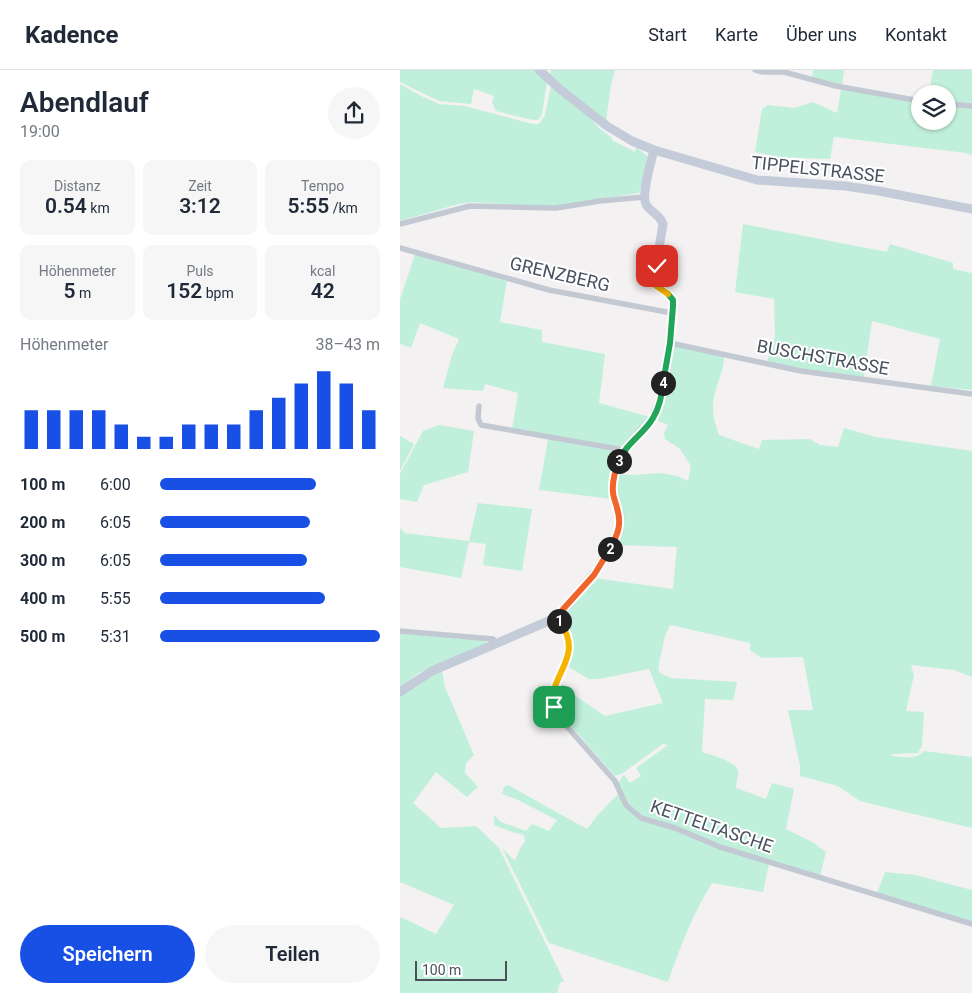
<!DOCTYPE html>
<html lang="de">
<meta charset="utf-8">
<style>
:root{--surface:#fff;--page:#f6f6f7;--text:#1f2937;--muted:#747a83;--line:#e0e1e3;--accent:#1850e6}
body{margin:0;font-family:Roboto,sans-serif;background:var(--page);color:var(--text);height:100vh;display:flex;flex-direction:column;font-size:19px;white-space:nowrap}
*{box-sizing:border-box;margin:0}
p{font-size:16px;color:var(--muted)}
.icon{flex:none;width:28px;height:28px;fill:none;stroke:currentColor;stroke-width:2;stroke-linecap:round;stroke-linejoin:round}
.map{position:relative;flex:1;overflow:hidden}
.drawer{display:flex;flex-direction:column;background:var(--surface);width:400px}
.drawer>*{flex:none}
.tools{position:absolute;left:511px;top:15px;display:grid;gap:10px}
.tools a{display:grid;place-items:center;width:45px;height:45px;border-radius:50%;background:var(--surface);box-shadow:0 1px 4px #0004;font-size:25px}
.scale{position:absolute;left:15px;bottom:12px;width:92px;box-sizing:border-box;padding-left:5px;border:2px solid #49515f;border-top:0;font-size:14px;line-height:18px;white-space:nowrap;color:#49515f;-webkit-text-stroke:4px #fff;paint-order:stroke}
.pin{position:absolute;display:grid;place-items:center;width:42px;height:42px;color:#fff;margin:-21px;border-radius:10px;box-shadow:0 2px 8px #0006}
.km{position:absolute;width:25px;height:25px;margin:-12px;border-radius:50%;background:#222;color:#fff;font-size:14px;line-height:25px;text-align:center}
.round{display:grid;place-items:center;flex:none;width:52px;height:52px;border-radius:26px;background:var(--page)}
.summary{display:flex;align-items:center;justify-content:space-between;height:85px;padding:0 20px}
h1{font-size:28px;font-weight:600;line-height:38px}
.metrics{display:grid;grid-template-columns:repeat(3,1fr);gap:8px;height:85px;padding:5px 20px}
.metrics div{display:grid;align-content:center;border-radius:10px;background:var(--page);text-align:center}
.metrics b{font-size:21px;font-weight:600}
.metrics small{font-size:14px;font-weight:400}
.metrics p{font-size:14px}
.chart{height:140px;padding:10px 20px}
.chart p{display:flex;justify-content:space-between}
.chart svg{width:100%;height:90px;margin-top:5px;stroke:var(--accent);stroke-width:6}
.button{display:flex;gap:10px;margin-top:auto;padding:10px 20px}
.button a{flex:1;height:58px;border-radius:30px;background:var(--accent);color:#fff;font-size:20px;font-weight:600;line-height:58px;text-align:center}
.button a+a{background:var(--page);color:var(--text)}
ul{padding:0 20px;list-style:none;font-size:16px}
li{display:grid;grid-template-columns:80px 60px 1fr;align-items:center;height:38px}
li i{height:12px;border-radius:6px;background:var(--accent)}
header{display:flex;align-items:center;gap:30px;box-sizing:border-box;height:70px;padding:0 25px;background:var(--surface);border-bottom:1px solid var(--line)}
header strong{font-size:24px}
nav{display:flex;gap:28px;margin-inline-start:auto;font-size:18px}
main{display:flex;flex:1;min-height:0}
.map>svg:first-child{display:block}
.green{fill:#c0f0db}
.lines{fill:none;stroke-linecap:round;stroke-linejoin:round}
.street{stroke:#c2c9d3;stroke-width:5.5}
.secondary{stroke:#c4cbd9;stroke-width:9}
.split-1-casing{stroke:#fff;stroke-width:10}
.split-2-casing{stroke:#fff;stroke-width:10}
.split-3-casing{stroke:#fff;stroke-width:10}
.split-4-casing{stroke:#fff;stroke-width:10}
.split-5-casing{stroke:#fff;stroke-width:10}
.split-6-casing{stroke:#fff;stroke-width:10}
.split-1{stroke:#f5b400;stroke-width:6}
.split-2{stroke:#f0652b;stroke-width:6}
.split-3{stroke:#f0652b;stroke-width:6}
.split-4{stroke:#22a559;stroke-width:6}
.split-5{stroke:#22a559;stroke-width:6}
.split-6{stroke:#f5b400;stroke-width:6}
.labels{text-anchor:middle;dominant-baseline:central;stroke-width:4;stroke-linejoin:round;paint-order:stroke}
.street-label{font-size:18px;fill:#49515f;stroke:#fff}
</style>
<header>
<strong>Kadence</strong>
<nav><a>Start</a><a>Karte</a><a>Über uns</a><a>Kontakt</a></nav>
</header>
<main>
<section class="drawer">
<div class="summary"><div><h1>Abendlauf</h1><p>19:00</p></div><a class="round"><svg class="icon" aria-label="share" viewBox="0 0 24 24"><path d="M12 15V3M7 8l5-5 5 5M5 13v7h14v-7"/></svg></a></div>
<div class="metrics">
<div><p>Distanz</p><b>0.54<small> km</small></b></div>
<div><p>Zeit</p><b>3:12</b></div>
<div><p>Tempo</p><b>5:55<small> /km</small></b></div>
</div>
<div class="metrics">
<div><p>Höhenmeter</p><b>5<small> m</small></b></div>
<div><p>Puls</p><b>152<small> bpm</small></b></div>
<div><p>kcal</p><b>42</b></div>
</div>
<div class="chart"><p><span>Höhenmeter</span>38–43 m</p>
<svg viewBox="0 0 160 44" preserveAspectRatio="none"><path d="M5 44V25M15 44V25M25 44V25M35 44V25M45 44V32M55 44V38M65 44V38M75 44V32M85 44V32M95 44V32M105 44V25M115 44V19M125 44V12M135 44V6M145 44V12M155 44V25"/></svg>
</div>
<ul>
<li><b>100 m</b>6:00<i style="width:71%"></i></li>
<li><b>200 m</b>6:05<i style="width:68%"></i></li>
<li><b>300 m</b>6:05<i style="width:67%"></i></li>
<li><b>400 m</b>5:55<i style="width:75%"></i></li>
<li><b>500 m</b>5:31<i style="width:100%"></i></li>
</ul>
<div class="button"><a>Speichern</a><a>Teilen</a></div>
</section>
<div class="map">
<svg width="572" height="923" viewBox="0 0 572 923">
<rect width="100%" height="100%" fill="#f3f1f1"/>
<path class="green" d="M0,0H136L147,12L142,44L140,48L137,50L128,49L96,41L92,32L94,26L74,19L71,34L39,31L0,12Z
M151,0H215L211,15L206,51L150,6Z
M413,0H444L442,16L412,9Z
M533,0H572V34L548,33V24H529Z
M0,14L21,26L39,34L65,36L133,54H139L145,45L151,15L188,45L198,57L212,68V70L235,82L236,77L247,86L245,103L239,123L163,135H122L71,132L55,135L0,151Z
M441,19L520,31V51H548V34L572,38V85L566,83L434,67L430,89L377,87L355,82L362,39L368,35L394,38L413,32L437,43Z
M343,154L487,182L490,174L553,193V199L572,203V320L531,316L540,269L472,251L464,307L401,299L367,292L375,267L374,229L335,222Z
M15,184L107,211L100,252L142,260V272L205,284L199,333L250,347L221,377L112,359L118,323L85,314L83,321L43,318L52,285L59,269L20,253L11,278L0,274V229Z
M274,276L324,286C324,296 322,301 319,310C311,331 311,344 319,365L359,379L362,370L410,369L420,375L438,377L444,358L476,367L572,381V607L554,600L511,595L514,605L506,641L524,642L522,675L518,683L491,684L492,686C503,687 517,690 524,681L572,687V758L460,731L438,716L400,706V696L388,640H413L403,587L362,588L350,580V573L270,555L265,566L258,598L260,603L271,608L337,612L333,630L305,629L302,682C311,685 336,691 338,701C339,706 336,713 336,718L366,729L372,713L394,719L386,759L414,773L426,782L420,806L321,776L249,751L229,737L218,713L224,705L230,713L241,706L236,698L268,675L263,674L223,703L215,706L162,646L156,627L160,613L173,620L171,623L205,646L263,633L249,599L199,609H189L167,596C169,588 174,577 171,568C169,559 163,554 162,545L194,508L273,519L277,477L215,475L218,404L234,405L260,403L277,406L288,411L291,396L280,379L265,369L264,363L268,355L256,350L271,277Z
M39,355L74,361L68,402L24,415L17,432L0,429V404L23,361Z
M0,366L14,374L0,401Z
M148,369L219,382C212,397 210,413 211,429L139,420Z
M78,433L132,439L122,501L83,495L86,474L69,472L61,508L0,497V458L5,463L69,471Z
M0,562L86,570L85,575L19,603L0,617Z
M42,600L45,617L74,685L66,693L65,703L78,717L67,727L36,702L13,733L41,758L76,756L99,778L164,911L160,913L157,923H0V848H3L36,864L54,835L0,812V625Z
M108,715L187,759L197,746L219,723L242,750L274,759L369,794L363,822L312,813C292,845 280,877 268,912L149,873L102,778L115,791L120,778L125,772L124,765L112,762L94,755V745L101,752L126,761L132,754L149,761L157,750L118,730L102,724L104,717Z
M485,802L515,805L572,820V852L477,823Z"/>
<g class="lines">
<path class="street" d="M355,0L363,2H384L436,16L520,31
M548,34L572,36
M0,154L70,136L156,138L200,131L244,127
M0,178L149,220L272,243
M270,273L401,301L572,324
M79,336L78,348L81,355L224,380
M156,547L166,562L169,575L165,593L153,625L154,637L162,651L215,711L226,735L241,748L275,758L320,777L572,854
M0,561L93,569L97,574"/>
<path class="secondary" d="M139,0L161,20L207,56L232,71L254,80L357,110L445,116L479,121L572,139
M0,622L32,601L151,550L167,536L197,500L219,461L220,446L213,422V411L220,389L228,375L253,348L262,324L270,273L273,230L267,223L256,216L254,208L263,154C260,145 252,143 247,136C240,127 251,92 254,80"/>
</g>
<g class="lines">
<defs>
<path id="split-1" d="M154,637C146,606 187,587 159,551"/>
<path id="split-2" d="M159,551L156,547L194,505L210,479"/>
<path id="split-3" d="M210,479C218,464 222,454 217,438C216,433 213,427 213,422C212,412 215,401 219,391"/>
<path id="split-4" d="M219,391C226,373 244,364 253,348C259,338 262,325 263,313"/>
<path id="split-5" d="M263,313L270,273L273,236V230L268,224"/>
<path id="split-6" d="M257,196L254,208L255,215L268,224"/>
</defs>
<use href="#split-1" class="split-1-casing"/>
<use href="#split-2" class="split-2-casing"/>
<use href="#split-3" class="split-3-casing"/>
<use href="#split-4" class="split-4-casing"/>
<use href="#split-5" class="split-5-casing"/>
<use href="#split-6" class="split-6-casing"/>
<use href="#split-1" class="split-1"/>
<use href="#split-2" class="split-2"/>
<use href="#split-3" class="split-3"/>
<use href="#split-4" class="split-4"/>
<use href="#split-5" class="split-5"/>
<use href="#split-6" class="split-6"/>
</g>
<g class="labels">
<g class="street-label">
<text transform="translate(418 99) rotate(6)">TIPPELSTRASSE</text>
<text transform="translate(160 204) rotate(13)">GRENZBERG</text>
<text transform="translate(423 287) rotate(10)">BUSCHSTRASSE</text>
<text transform="translate(312 756) rotate(19)">KETTELTASCHE</text>
</g>
</g>
</svg>
<div class="tools">
<a><svg class="icon" aria-label="layers" viewBox="0 0 24 24"><path d="M12 4l9 5-9 5-9-5zM3 14l9 5 9-5"/></svg></a>
</div>
<div class="scale">100 m</div>
<div class="pin" style="left:154px;top:637px;background:#1e9e55"><svg class="icon" aria-label="arrive" viewBox="0 0 24 24"><path d="M6 21V4h12l-3 4 3 4H6"/></svg></div>
<div class="pin" style="left:257px;top:196px;background:#d93025"><svg class="icon" aria-label="check" viewBox="0 0 24 24"><path d="M5 12l5 5 9-10"/></svg></div>
<b class="km" style="left:159px;top:551px">1</b>
<b class="km" style="left:210px;top:479px">2</b>
<b class="km" style="left:219px;top:391px">3</b>
<b class="km" style="left:263px;top:313px">4</b>
</div>
</main>
